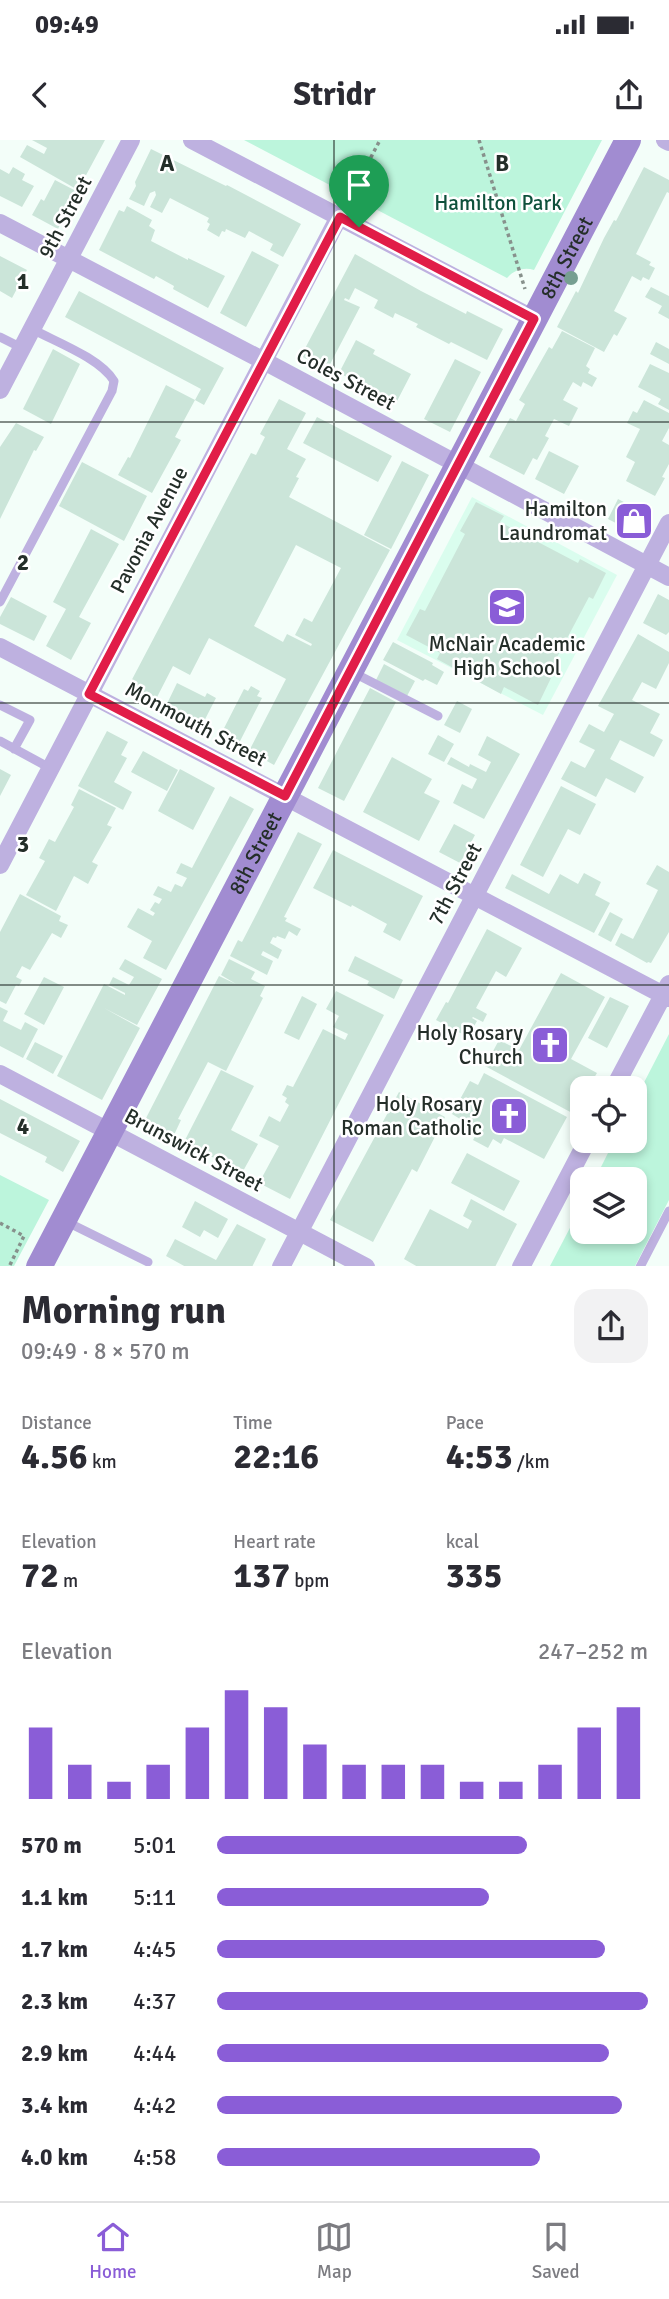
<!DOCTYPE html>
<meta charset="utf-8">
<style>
:root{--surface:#fff;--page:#f2f2f3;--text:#2b2b33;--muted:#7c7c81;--line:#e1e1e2;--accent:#8a5dd7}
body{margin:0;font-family:Signika,sans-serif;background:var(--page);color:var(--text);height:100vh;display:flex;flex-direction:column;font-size:26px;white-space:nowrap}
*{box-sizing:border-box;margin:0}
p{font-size:23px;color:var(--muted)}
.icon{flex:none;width:38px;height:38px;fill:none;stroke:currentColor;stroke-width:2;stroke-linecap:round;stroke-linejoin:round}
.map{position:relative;height:1126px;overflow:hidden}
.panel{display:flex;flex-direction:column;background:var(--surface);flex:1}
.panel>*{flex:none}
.fabs{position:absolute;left:570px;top:936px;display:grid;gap:14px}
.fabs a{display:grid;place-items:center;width:77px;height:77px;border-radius:14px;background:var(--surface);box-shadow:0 4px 10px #0003;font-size:35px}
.pin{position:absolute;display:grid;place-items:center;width:60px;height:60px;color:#fff;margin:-72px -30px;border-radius:50% 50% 50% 0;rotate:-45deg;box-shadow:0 0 7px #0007}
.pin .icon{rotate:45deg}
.round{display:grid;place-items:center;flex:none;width:74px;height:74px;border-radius:21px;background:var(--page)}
.headline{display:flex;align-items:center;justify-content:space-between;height:119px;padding:0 21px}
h1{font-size:38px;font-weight:800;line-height:52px}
.metrics{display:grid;grid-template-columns:repeat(3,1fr);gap:10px;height:119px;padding:7px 21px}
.metrics div{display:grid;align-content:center}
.metrics b{font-size:35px;font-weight:800}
.metrics small{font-size:19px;font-weight:400}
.metrics p{font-size:19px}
.chart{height:196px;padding:14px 21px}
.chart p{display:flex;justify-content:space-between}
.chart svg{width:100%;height:126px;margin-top:7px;stroke:var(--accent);stroke-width:6}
ul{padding:0 21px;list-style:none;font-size:23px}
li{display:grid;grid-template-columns:112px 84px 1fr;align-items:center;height:52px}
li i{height:18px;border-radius:9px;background:var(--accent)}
.status{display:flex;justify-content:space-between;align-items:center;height:49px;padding:0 35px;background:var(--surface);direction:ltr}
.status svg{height:19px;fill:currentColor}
header{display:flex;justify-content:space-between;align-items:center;height:91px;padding:0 21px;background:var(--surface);font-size:32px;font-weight:800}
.tabs{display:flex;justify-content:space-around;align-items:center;height:98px;border-top:2px solid var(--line);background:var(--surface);font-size:19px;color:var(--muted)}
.tabs a{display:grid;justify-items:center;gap:4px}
.tabs .current{color:var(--accent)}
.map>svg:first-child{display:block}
.built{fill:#dafdee}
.green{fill:#bcf5dc}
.building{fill:#cbe5d9;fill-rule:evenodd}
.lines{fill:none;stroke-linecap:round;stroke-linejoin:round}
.path{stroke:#87918c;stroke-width:3.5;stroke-dasharray:3.5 3.5;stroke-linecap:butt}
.lane{stroke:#beb1e0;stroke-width:9}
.street{stroke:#beb1e0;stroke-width:18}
.secondary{stroke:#a18cd1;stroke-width:26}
.tree{fill:#769f91}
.route-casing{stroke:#fff;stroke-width:14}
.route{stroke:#e11d48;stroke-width:9}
.grid{fill:none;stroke:#242e29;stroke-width:2;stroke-opacity:0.55}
.labels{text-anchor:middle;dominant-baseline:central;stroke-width:5;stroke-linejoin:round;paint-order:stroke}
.park-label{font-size:21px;fill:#0f513c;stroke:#fff}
.street-label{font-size:21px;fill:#242e29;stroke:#fff}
.poi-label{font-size:21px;fill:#242e29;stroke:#fff;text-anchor:end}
.grid-label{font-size:23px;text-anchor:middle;font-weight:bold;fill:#242e29;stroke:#fff;stroke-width:5;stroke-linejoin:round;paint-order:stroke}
</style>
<div class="status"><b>09:49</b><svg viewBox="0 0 49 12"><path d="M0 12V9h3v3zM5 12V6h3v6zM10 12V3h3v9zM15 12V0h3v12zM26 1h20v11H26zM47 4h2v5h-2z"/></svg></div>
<header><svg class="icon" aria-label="back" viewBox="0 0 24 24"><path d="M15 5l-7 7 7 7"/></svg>Stridr<svg class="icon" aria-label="share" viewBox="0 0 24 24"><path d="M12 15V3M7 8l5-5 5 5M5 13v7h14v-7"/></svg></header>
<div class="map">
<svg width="669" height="1127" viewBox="0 0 669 1127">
<rect width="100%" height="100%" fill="#f3fef9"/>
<path class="built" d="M472,357L617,435L543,575L397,500Z"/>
<path class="green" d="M244,0H602L534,130C524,127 514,130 507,138Z
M669,894V1060L635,1126H550L583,1063V1092H635V1040L595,1039L614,1001H635V960Z
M0,1035L49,1060L14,1126H0Z"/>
<path class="building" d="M32,0H105L78,50L20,17L27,5L44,14L47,8Z
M151,9L226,46L227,45L301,84L283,117L270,110L273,104L249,91L245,98L226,89L225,92L222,91L219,97L207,90L210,84L207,82L209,78L170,58L162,73L150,67L156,55L155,51L150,53L144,66L129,59L136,46L135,42Z
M13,27L25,34L22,40L34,46L22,67L0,56V29L9,34Z
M644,27L669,40V53L667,52L636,114L651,122L649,125L655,128L649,140L643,137L641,141L632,136L614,171L627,178L617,196L614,194L604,212L557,187L576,151L578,153L604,98L614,80L616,81Z
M55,40L76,51L58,89L32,75L41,59L44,61Z
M127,66L152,80L149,86L155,90L151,101L188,120V118L225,136L208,168L173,149L174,146L156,136L154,139L99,110L119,70L124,72Z
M252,111L279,125L246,187L220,173Z
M355,114L421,151L466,174L467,171L503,189L487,220L451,202L449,204L416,187L418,184L395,173L393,178L374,168L378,160L355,148L349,160L345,158L344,160L360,167L327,230L301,216Z
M0,116L27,130L12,158L0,151Z
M651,147L669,156V179L658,173L662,166L645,157Z
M79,151L224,228L204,265L195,260L201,249L65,177Z
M562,191L595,208L586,226L590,229L588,233L597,238L592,247L583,242L581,247L573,242L563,260L578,268L569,286L554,279L545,296L549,298L537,320L533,318L524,335L489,317L510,278L516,281L525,264L519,260L549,207L552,209Z
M356,200L375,210L373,214L411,234L396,263L339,233Z
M656,202L669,209V224L650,214Z
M53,209L80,224L51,284L23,269Z
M455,219L481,232L450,292L424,279Z
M650,224L669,233V270L658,264L661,259L638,247Z
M166,245L195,260L175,297L181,300L152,353L118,335L128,317L130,318Z
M279,259L306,273L287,309L306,319L296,337L299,338L289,357L390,410L274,625L249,611L286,539L209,498L190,535L173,526L154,563L127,549L251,313L256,315L265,297L260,294ZM296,405L341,428L312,482L304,478L295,495L312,504L311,506L287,494L283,502L254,486Z
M644,260L669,273V288L662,301L669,305V324L662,337L665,338L655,356L626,341L635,322L626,317L640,289L627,283L633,271L637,273Z
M317,277L392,316L378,342L303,303Z
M16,283L44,297L36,311L34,310L0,379V307Z
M549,311L579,326L564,354L535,339Z
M402,321L429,335L391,409L364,395Z
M82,322L147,356L124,401L59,366Z
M618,359L647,374L637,394L608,379Z
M476,362L504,376L500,382L578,423L580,419L606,433L593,459L589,457L547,536L551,538L538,565L504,547L501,554L437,519L440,513L406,495L420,469L425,471L465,394L460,391Z
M91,389L119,404L79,477L91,483L71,520L46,506L66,469L53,462Z
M658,454L669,460V492L666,495L643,483Z
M11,457L47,476L34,501L0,484V477Z
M638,494L669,512V523L656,549L642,542L632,560L660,574L650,593L663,600L654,617L620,600L610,619L644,637L635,653L606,638L596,657L561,639L571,621L585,628L595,610L579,602L589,584L604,592L614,574L598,566Z
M393,502L433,523L432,525L444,532L437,545L425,539L423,541L383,520Z
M384,524L415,541L407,556L376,540Z
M177,543L205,557L207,553L216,558L200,589L164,570Z
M251,546L260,551L257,556L262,558L237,607L219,598L244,549L248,551Z
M370,548L396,562L344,661L318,648Z
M457,561L472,569L460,593L444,585Z
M107,591L128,602L121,615L127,618L114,642L132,652L123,670L78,646Z
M438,595L454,604L444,622L428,614Z
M487,596L520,614L484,679L453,663L462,644L472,649L477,639L447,624L451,617L469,627L470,624L486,632L491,622L478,615Z
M143,611L178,630L167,651L131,632Z
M392,617L432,639L424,653L440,661L419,701L363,672Z
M0,629L11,635L0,656Z
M180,629L215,648L193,690L158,671Z
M561,646L596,664L580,695L568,689L543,737L520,725Z
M79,649L116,668L107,685L112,687L92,722L98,725L88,744L74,736L56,771L26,755L45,721L39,718L49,699L55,702L74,667L71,665Z
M230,656L254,669L166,830L143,818L152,801L127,787L138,768L153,776L155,773L150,770L155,762L159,764L162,759L153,755L158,746L171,752L175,744L182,747L187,738L176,733L181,723L192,728Z
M454,684L475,695L460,723L439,712Z
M298,692L322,704L284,777L287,778L285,781L301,789L297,796L289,791L285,799L277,796L276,798L273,797L270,803L282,810L278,819L263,811L261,815L273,821L267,835L230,816L238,800L242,802L256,775Z
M333,710L423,756L400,801L383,792L387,784L352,765L351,767L313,748Z
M657,725L669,732V792L651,823L648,822L647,823L615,805L621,793L633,799L652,762L658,750L646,744Z
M584,733L601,742L595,755L610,763L594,793L505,748L512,734L549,754L560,734L578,744Z
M20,754L61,776L59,781L68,785L61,798L52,793L30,830L22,826L16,837L22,840L19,846L16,845L6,864L0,861V792Z
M610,772L623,779L611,802L598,795Z
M487,789L522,808L506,837L496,831L476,868L487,874L483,882L473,877L472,878L477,881L473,888L471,887L466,896L436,880L446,862L448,863Z
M355,816L403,840L394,859L367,845L369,841L348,831Z
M125,819L162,839L137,885L104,868L140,888L102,960L57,936L104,844L125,855V853L109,845L113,837L129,845L134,837L119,829Z
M229,819L255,832L251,839L265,846L260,856L263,858L226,931L208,922L178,979L181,980L173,997L144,982L219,836L236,844L221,835Z
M561,833L605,857L571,919L597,933L588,948H583V958L574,974L485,926L499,900L519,910Z
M44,837L64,847L44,885L24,874Z
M336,851L384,875L290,1059L259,1043L279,1006L259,996L269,976L280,982L289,965L285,962L287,958L282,955L287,945L293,947L323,889L345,900L348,894L333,887L339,876L326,869Z
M302,856L317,864L299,900L284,893Z
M610,857L629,866L607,908L588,898Z
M0,867L8,871L3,881L21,890L25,882L38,889L23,918L0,906Z
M35,902L63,916L53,934L26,919Z
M221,930L254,946L231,990L258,1004L242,1033L184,1002Z
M484,933L567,977L544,1019L504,998L501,1004L493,999L488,1008L473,1000L478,991L459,982L460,979L452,974L470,941L478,945Z
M399,952L445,977L417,1032L412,1029L373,1102L330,1080Z
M0,959L80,1001L63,1032L45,1022L47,1017L0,993Z
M467,1013L520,1041L504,1071L451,1043Z
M471,1059L517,1084L495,1127H418L404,1119L430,1069L468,1089L472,1081L463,1076Z
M195,1061L228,1079L218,1098L204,1090L200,1097L182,1087Z
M237,1084L266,1099L252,1127H186L166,1116L175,1099L216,1120Z"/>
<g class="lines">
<path class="path" d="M479,0L525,149
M348,61L380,0
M0,1083L24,1096L9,1127"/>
<path class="lane" d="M0,197L22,208
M0,462L112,251L114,241C100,218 56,202 32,189
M352,532L438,576
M0,565L30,580L14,609
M0,601L50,628
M65,1081L148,1122
M640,1127L669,1071"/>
<path class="street" d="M192,0L534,179
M665,0L669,2
M0,83L264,221L669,437
M0,250L131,0
M0,507L669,858
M0,725L339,77
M0,934L366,1127
M614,948L669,844
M281,1127L669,383
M521,1127L587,1001"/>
<path class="secondary" id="s1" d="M39,1127L628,0"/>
</g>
<circle class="tree" cx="571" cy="138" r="7"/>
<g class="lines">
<defs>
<path id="route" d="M340,77L534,179L285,656L89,554Z"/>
</defs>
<use href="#route" class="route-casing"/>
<use href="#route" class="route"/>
</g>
<path class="grid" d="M334,0V1127M0,282H669M0,563H669M0,845H669"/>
<defs>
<symbol id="shop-square" viewBox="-11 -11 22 22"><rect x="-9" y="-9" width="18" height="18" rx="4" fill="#8a5dd7" stroke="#fff"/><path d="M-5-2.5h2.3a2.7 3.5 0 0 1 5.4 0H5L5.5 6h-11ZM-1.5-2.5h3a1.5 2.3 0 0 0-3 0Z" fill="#fff"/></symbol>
<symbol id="school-square" viewBox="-11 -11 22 22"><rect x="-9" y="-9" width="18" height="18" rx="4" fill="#8a5dd7" stroke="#fff"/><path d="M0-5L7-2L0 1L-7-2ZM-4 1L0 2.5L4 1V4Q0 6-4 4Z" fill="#fff"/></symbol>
<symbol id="church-square" viewBox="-11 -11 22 22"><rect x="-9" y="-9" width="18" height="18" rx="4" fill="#8a5dd7" stroke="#fff"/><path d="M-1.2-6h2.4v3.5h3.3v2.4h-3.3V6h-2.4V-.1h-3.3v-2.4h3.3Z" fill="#fff"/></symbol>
</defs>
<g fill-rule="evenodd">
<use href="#shop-square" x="612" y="359" width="44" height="44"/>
<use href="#school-square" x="485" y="445" width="44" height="44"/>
<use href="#church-square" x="528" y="883" width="44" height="44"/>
<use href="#church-square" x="487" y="954" width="44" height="44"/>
</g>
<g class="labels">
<g class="park-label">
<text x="498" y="63">Hamilton Park</text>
</g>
<g class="street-label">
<text transform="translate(65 77) rotate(-62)">9th Street</text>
<text stroke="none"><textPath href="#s1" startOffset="1139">8th Street</textPath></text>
<text transform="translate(346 239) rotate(28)">Coles Street</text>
<text transform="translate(149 390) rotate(-62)">Pavonia Avenue</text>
<text transform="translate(196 584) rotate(28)">Monmouth Street</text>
<text stroke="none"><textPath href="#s1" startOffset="467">8th Street</textPath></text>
<text transform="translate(455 744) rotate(-62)">7th Street</text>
<text transform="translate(194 1010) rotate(28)">Brunswick Street</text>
</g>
<g class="poi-label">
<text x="607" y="369">Hamilton<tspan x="607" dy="24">Laundromat</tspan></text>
<text x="507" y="504" text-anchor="middle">McNair Academic<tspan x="507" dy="24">High School</tspan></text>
<text x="523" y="893">Holy Rosary<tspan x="523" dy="24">Church</tspan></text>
<text x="482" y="964">Holy Rosary<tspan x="482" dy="24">Roman Catholic</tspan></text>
</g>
</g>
<g class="grid-label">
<text x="167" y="31">A</text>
<text x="502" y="31">B</text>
<text x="23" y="149">1</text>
<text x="23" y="430">2</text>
<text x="23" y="712">3</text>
<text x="23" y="994">4</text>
</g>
</svg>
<div class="fabs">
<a><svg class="icon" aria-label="locate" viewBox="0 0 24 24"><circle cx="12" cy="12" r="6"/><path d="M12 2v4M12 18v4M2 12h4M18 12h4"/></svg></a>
<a><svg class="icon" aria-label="layers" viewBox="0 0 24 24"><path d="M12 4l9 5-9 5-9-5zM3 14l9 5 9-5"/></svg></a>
</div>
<div class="pin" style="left:359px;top:87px;background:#1e9e55"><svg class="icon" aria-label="arrive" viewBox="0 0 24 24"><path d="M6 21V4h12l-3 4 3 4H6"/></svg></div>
</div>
<section class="panel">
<div class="headline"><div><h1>Morning run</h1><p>09:49 · 8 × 570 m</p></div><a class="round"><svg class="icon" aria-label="share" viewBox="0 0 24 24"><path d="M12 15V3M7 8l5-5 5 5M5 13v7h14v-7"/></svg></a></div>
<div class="metrics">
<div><p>Distance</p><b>4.56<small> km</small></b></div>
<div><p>Time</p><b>22:16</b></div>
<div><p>Pace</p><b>4:53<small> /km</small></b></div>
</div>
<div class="metrics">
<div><p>Elevation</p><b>72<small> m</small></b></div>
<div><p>Heart rate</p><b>137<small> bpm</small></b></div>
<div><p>kcal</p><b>335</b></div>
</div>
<div class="chart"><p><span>Elevation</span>247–252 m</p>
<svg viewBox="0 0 160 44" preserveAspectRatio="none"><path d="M5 44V19M15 44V32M25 44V38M35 44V32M45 44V19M55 44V6M65 44V12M75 44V25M85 44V32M95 44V32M105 44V32M115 44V38M125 44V38M135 44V32M145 44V19M155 44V12"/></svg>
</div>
<ul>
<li><b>570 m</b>5:01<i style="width:72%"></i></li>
<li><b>1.1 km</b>5:11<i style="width:63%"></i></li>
<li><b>1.7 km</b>4:45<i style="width:90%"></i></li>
<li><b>2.3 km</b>4:37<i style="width:100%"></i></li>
<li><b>2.9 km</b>4:44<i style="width:91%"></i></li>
<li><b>3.4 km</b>4:42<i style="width:94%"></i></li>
<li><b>4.0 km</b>4:58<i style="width:75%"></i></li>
</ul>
</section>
<nav class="tabs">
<a class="current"><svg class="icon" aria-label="home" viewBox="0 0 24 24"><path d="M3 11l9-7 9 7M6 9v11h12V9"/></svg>Home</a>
<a><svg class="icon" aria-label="map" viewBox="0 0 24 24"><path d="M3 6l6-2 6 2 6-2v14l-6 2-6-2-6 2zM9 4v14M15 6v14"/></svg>Map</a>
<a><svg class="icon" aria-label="saved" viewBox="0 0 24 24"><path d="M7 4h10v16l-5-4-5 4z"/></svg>Saved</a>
</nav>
